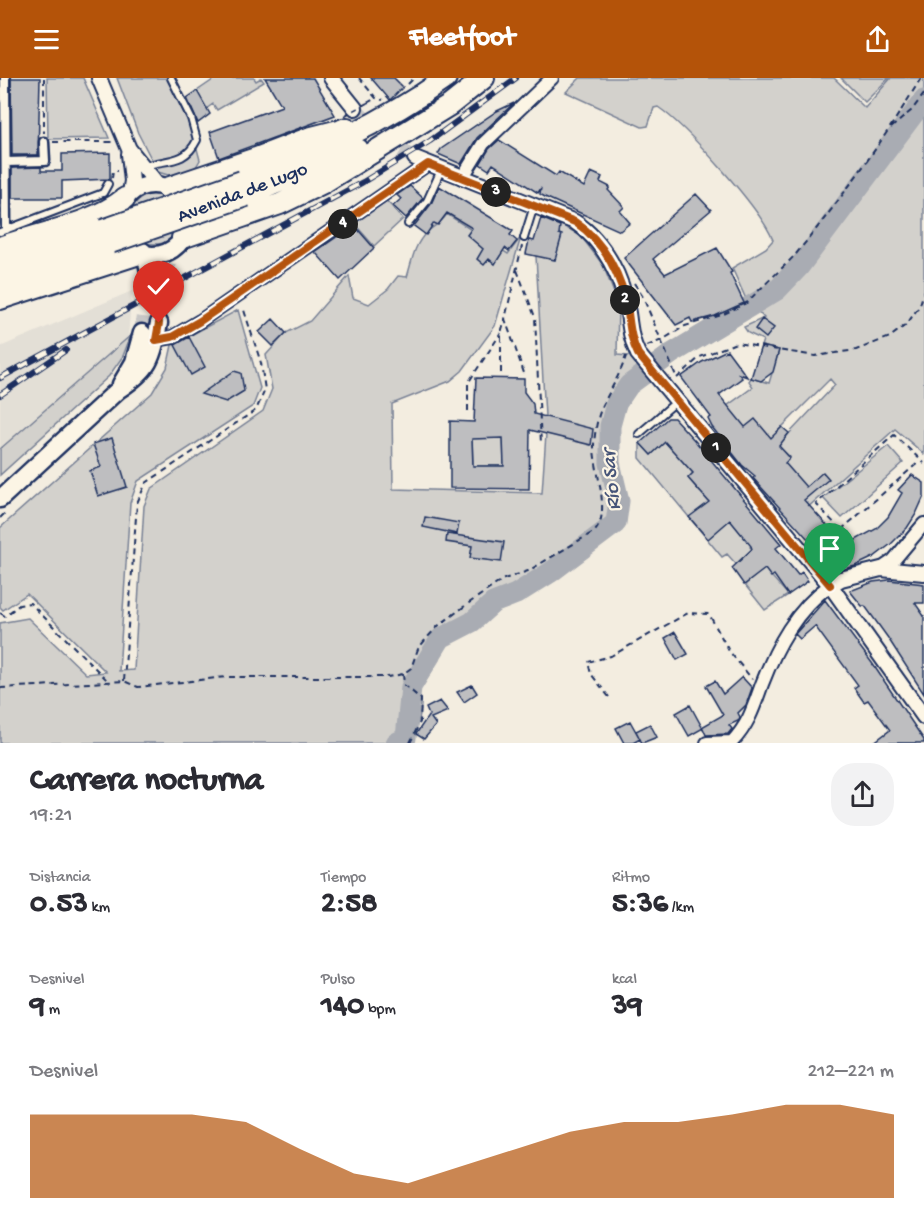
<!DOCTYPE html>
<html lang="es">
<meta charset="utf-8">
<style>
:root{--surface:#fff;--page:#f2f2f3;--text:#2b2b33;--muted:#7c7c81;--accent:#b45309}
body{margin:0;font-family:"Gochi Hand",sans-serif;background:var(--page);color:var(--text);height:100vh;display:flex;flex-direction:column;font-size:22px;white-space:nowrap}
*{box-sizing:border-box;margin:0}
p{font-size:20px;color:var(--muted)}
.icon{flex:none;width:33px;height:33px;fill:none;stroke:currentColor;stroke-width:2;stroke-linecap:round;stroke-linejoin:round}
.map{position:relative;height:665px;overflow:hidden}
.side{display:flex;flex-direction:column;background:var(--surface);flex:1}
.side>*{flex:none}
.pin{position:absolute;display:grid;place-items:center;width:51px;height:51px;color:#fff;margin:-62px -26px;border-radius:50% 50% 50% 0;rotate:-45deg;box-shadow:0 0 6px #0007}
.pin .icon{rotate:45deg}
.km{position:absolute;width:30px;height:30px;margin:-15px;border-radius:50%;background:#222;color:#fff;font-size:16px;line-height:30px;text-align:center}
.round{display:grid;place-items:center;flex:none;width:63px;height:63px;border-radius:24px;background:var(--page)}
.headline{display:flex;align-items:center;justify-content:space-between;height:102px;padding:0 30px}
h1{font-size:33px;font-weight:800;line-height:45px}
.figures{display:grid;grid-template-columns:repeat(3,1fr);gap:9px;height:102px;padding:6px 30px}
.figures div{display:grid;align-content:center}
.figures b{font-size:30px;font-weight:800}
.figures small{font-size:16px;font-weight:400}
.figures p{font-size:16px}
.chart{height:168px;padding:12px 30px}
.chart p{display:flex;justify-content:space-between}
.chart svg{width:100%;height:108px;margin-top:6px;fill:var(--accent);opacity:.7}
header{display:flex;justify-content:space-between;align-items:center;height:78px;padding:0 30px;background:var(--accent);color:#fff;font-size:27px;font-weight:800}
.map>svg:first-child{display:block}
.built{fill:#e3dfd6}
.green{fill:#d3d1cc;stroke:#778095;stroke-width:1.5;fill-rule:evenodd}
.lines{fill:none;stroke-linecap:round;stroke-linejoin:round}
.river{stroke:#a9acb3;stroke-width:21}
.building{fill:#bebec0;stroke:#1b2f5e;stroke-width:1.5;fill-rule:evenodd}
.tertiary-tunnel{stroke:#c8c7c6;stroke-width:14;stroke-dasharray:14 7;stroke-linecap:butt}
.secondary-tunnel{stroke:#c8c7c6;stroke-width:16;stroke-dasharray:16 8;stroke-linecap:butt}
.service-casing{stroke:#1b2f5e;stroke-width:10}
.pedestrian-casing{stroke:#1b2f5e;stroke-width:13}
.minor-casing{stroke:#1b2f5e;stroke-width:16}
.tertiary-casing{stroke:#1b2f5e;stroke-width:18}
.secondary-casing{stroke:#1b2f5e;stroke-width:21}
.trunk-casing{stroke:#1b2f5e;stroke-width:24}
.path{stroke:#1b2f5e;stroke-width:2;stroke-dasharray:6 4.5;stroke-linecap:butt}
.service{stroke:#fcf5e5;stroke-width:6}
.pedestrian{stroke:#fcf5e5;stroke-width:8}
.minor{stroke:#fcf5e5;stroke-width:12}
.tertiary{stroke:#fcf5e5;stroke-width:14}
.secondary{stroke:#fcf5e5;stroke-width:16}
.trunk{stroke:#fcf5e5;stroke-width:20}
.rail-casing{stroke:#1b2f5e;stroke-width:6}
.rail{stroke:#fcf5e5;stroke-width:4;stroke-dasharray:11;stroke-linecap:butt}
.trunk-bridge-casing{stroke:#1b2f5e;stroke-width:24;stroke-linecap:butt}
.path-bridge{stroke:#1b2f5e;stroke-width:2;stroke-dasharray:6 4.5;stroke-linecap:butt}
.trunk-bridge{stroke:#fcf5e5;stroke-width:20}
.route-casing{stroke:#fff;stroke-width:12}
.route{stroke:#b45309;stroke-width:8}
.labels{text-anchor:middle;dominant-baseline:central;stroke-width:4.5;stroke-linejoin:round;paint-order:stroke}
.street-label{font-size:20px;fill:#1b2f5e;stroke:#fcf5e5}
.water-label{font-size:21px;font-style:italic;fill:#465478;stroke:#fcf5e5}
</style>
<header><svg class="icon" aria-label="menu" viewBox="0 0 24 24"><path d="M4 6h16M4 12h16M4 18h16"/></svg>Fleetfoot<svg class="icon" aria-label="share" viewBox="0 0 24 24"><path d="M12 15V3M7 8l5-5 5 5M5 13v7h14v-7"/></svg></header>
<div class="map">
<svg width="924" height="665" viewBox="0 0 924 665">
<rect width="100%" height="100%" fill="#f3ede0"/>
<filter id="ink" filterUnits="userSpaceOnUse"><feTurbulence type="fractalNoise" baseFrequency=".0167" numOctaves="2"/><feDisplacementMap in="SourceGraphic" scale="12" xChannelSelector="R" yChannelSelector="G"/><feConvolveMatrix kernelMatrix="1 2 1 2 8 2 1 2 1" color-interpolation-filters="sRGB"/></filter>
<g filter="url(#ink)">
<path class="built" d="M132,213L128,259L0,371V269Z"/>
<path class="green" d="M47,0H83L109,60L48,61Z
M117,0H167L192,52L200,82C193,98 173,100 158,94L138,55Z
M216,0H254L256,3L261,0L264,4L217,32L213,26L206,31L197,13Z
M580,0H834L865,30L891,0H924V376L895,351L806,431L784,385L790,379L778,368L764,374L727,328L753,309L749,303L751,300L769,305L779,272L761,268L763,262L748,255L744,249L764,240L746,221L732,190L766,170L773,162C761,131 686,48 658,29L654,30L648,48L642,49L566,14ZM830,301L835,307L784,361L777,354Z
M841,0H889L865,24Z
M130 141a25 25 0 1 1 50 0a25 25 0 1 1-50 0Z
M384,120L403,141L374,168L351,142Z
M447,136L508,176L521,159L495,248L462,293L450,303L392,326L393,411L542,415L546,356L536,178L544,138L580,157L603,187L618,225L617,277L629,278L641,288C608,309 604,349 607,384C608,398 616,412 616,425C616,432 614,438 613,444L550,491L514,512L492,521L471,539L438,556L408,610L421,621C422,639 416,649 410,665H0V545L28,540L86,596L106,594L27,516L3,532L0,529V450L152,315L167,290L172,267L238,232L260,310L253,328L138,403L130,425L119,593L134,592L144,428L151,411L263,333L272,311L266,277L286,255L310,243L349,198L353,220L369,226L388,211L398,198L407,199C412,183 414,167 426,155C434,147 440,147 447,136Z
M131,257L123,278L109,298L0,397V371Z
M472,355H503L504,388H473Z
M665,364L693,395L688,400L700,414L704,411L744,459L755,464L750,469L752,471L736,486L727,476L722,479L640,380V365L651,377Z
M888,368L903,385L842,440L823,420Z
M759,484L788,517L765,532L745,507L755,498L750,491Z"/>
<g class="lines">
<path class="river" d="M396,665L406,660L411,609L441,560L472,544L493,525L516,516L551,494L616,445L619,423L610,385V348L616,326L629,307L671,276L777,212L799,189L924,22"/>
</g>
<path class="building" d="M11,0H40L38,77H12Z
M265,0H313L335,37L219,80L210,54L282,28Z
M371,0H394L403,9L390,22Z
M197,13L210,36L198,45L187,20Z
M514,25L477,60L461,86L438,76L441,71L497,33Z
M499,62L556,98L559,94L584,109L591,94L602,99L600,104L610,109L608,112L624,129L620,133L630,145L620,153L545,119L540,116L541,110L538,115L493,86L489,92L480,86L489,71Z
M110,75V101L62,103V120H12V90L41,89V93H62V76Z
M410,108L423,120L406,140L393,128L401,121L397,117Z
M439,108L513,153L510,157L517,163L509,173L505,170L495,186L489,181L484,187L477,181L483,171L467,157L472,150L447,135L438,147L434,145L426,157L414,148L431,126Z
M696,116L711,132L653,181L665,196L717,170L732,194L730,195L744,225L715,238L692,244L690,240L676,247L624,180Z
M541,140L560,148L559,156L562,157L555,182L526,176L529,162L534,163Z
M354,147L374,170L340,202L315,174Z
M273,241L286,255L273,268L259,254Z
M762,241L774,250L766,260L755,251Z
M189,259L205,289L191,297L175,267Z
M761,268L779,272L773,294L761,303L751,300Z
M727,272L747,299L739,296L742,300L719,317L745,349L755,341L771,360L782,349L789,355L779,368L790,380L785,385L806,409L823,394L829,401L804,422L833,454L832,456L843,469L876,451L888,439L902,415L898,412L912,397L924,405V418L916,436L907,450L891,466L874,479L855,488L837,493L760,408L753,400L755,398L742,387L712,349L708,341L711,339L681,299L702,284Z
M234,293L241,295L244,313L226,324L201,316Z
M476,300L524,301V314L533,326L534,336L593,351L591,367L530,352L529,411L450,410V343L474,344ZM503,360L504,388H473L472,361Z
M668,340H674L696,364L781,466L776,470L798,497L802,494L808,503L788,517L774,497L771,499L765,491L744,507L732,490L752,471L751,468L730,442L708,461L689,439L709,424L688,400L693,395L665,364L651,377L640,365Z
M112,360L127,409L98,418L90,393L101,389L93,366Z
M425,439L459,445L457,456L423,449Z
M447,456L504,464L501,484L470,480L472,468L446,464Z
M889,502L924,506V525H915L924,538V616L888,560L865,528H862L850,513L873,504Z
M825,522L872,585L924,662V665H873L890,652L868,622L864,624L854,610L858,607L815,548L800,561L795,556Z
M675,554L688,576L677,582L665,560Z
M742,599L752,610L746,627L738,635L740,639L738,643L729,647L732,651L728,656L706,657L703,650L689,658L676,635L690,627L702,649L723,637L706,608L715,603L723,616Z
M472,607L477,615L464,624L457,614Z
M440,623L448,633L431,640L436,647L424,661L416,656L429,637L426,630Z
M630,643L640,661L633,665H624L616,650Z
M650,646L657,659L642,665L636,653Z"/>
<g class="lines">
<path class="tertiary-tunnel" d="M355,30C373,51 390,67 415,80"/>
<path class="secondary-tunnel" d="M159,245L168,186
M142,255L149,193"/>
<defs>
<path id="service" d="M142,89C165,80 184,88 197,62L191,40L171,0
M408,146L427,123L441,92
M0,154L103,115L108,106
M524,160L534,128
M639,356L677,323"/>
<path id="pedestrian" d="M5,0L6,151
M6,84L45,83L44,64"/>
<path id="minor" d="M462,100L483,66L552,0
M156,262L173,259L200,243L428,86
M881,491L893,483L924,446
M707,665L732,664C749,646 754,628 762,606C777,567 796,532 830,507"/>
<path id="tertiary" d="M99,0L129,71L158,107
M331,0L355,30
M129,76L132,103L130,115
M415,80L575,144C604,163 623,200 628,235C630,250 631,262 638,276L830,507L924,639
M830,507L841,501L881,491L924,495"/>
<path id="secondary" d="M118 142a35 35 0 1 1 70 0a35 35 0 1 1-70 0Z
M145,176L149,193
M121,306L134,284L142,255
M0,421L118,312C150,291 152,282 159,245"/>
<path id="trunk" d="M242,103C315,76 383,45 446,0
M167,110L256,80L308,60L347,50
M246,118L358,71
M182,160L280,126L323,105L450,27L484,0
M0,169C39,155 93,146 125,120
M0,188L103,152
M45,195L110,165
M0,203L57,183
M0,221L142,175"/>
</defs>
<use href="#service" class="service-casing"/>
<use href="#pedestrian" class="pedestrian-casing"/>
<use href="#minor" class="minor-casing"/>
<use href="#tertiary" class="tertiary-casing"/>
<use href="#secondary" class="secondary-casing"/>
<use href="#trunk" class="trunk-casing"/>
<path class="path" d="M44,0V55
M359,0L376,20L383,22
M408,6L414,0
M367,25L376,20
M891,50L912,32L924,16
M53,64H113
M112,100L113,93H118
M522,168L505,241L524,295
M517,192L535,239L541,366
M634,205L643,219L676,298
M647,268L662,262L685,248L722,237L748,224C749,221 788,185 796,176C842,120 884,62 921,0
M501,295V255L505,241
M677,300L700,279L736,265L815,278L856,272L890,259L907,246L920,227L924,213
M468,333V305L501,255
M0,440L5,435
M841,452L920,383
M818,473L841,452L816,426L894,357L924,385
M0,535L5,538L19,527L30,525L110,605
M403,596L404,607L421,621L420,644L410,665
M124,603L137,425L146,405L256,332L265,312L261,285L243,229
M0,610L124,603L138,609L226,599H388L403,596L411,590L418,571L426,561L438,548L469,525L504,501L528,493L595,453C612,434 593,389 594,366C595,355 597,339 602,329C610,312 620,297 626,278
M609,619L591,596L588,584L611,578L688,535L709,536L729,573L752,601"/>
<use href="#service" class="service"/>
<use href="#pedestrian" class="pedestrian"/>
<use href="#minor" class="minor"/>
<use href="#tertiary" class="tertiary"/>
<use href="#secondary" class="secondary"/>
<use href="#trunk" class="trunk"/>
<defs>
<path id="rail" d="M0,300L363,104L430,63L516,0
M0,317L66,272"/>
</defs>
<use href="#rail" class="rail-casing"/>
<use href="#rail" class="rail"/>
<defs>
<path id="trunk-bridge" d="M103,152L242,103
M110,165L246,118"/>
</defs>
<use href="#trunk-bridge" class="trunk-bridge-casing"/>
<path class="path-bridge" d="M335,43L367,25"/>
<use href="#trunk-bridge" class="trunk-bridge"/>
</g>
</g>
<g class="lines" filter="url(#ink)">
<defs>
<path id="route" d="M159,245L156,262L172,259L200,243L428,86L575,144C604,163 623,200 628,235C630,250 631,262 638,276L830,507"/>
</defs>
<use href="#route" class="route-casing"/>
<use href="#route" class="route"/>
</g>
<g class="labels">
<g class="street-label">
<text transform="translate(243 116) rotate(-21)">Avenida de Lugo</text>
</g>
<g class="water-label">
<text transform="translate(613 402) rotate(-95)">Río Sar</text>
</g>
</g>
</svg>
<div class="pin" style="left:830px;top:507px;background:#1e9e55"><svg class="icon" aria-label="arrive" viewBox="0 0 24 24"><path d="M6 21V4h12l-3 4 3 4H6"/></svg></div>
<div class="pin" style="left:159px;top:245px;background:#d93025"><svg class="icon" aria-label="check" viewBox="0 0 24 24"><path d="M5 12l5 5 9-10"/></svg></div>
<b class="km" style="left:716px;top:370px">1</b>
<b class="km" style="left:625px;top:222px">2</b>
<b class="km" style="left:496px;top:114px">3</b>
<b class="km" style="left:343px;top:146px">4</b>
</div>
<section class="side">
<div class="headline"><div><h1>Carrera nocturna</h1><p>19:21</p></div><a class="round"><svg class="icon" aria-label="share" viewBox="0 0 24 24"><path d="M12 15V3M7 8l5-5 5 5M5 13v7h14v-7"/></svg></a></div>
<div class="figures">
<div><p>Distancia</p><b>0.53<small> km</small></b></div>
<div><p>Tiempo</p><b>2:58</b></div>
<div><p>Ritmo</p><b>5:36<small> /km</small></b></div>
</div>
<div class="figures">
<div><p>Desnivel</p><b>9<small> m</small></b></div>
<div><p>Pulso</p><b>140<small> bpm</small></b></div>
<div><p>kcal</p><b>39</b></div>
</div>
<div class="chart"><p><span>Desnivel</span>212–221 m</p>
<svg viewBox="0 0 160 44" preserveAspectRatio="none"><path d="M0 44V10L10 10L20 10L30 10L40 13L50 24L60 34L70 38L80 31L90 24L100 17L110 13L120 13L130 10L140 6L150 6L160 10V44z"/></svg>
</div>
</section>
